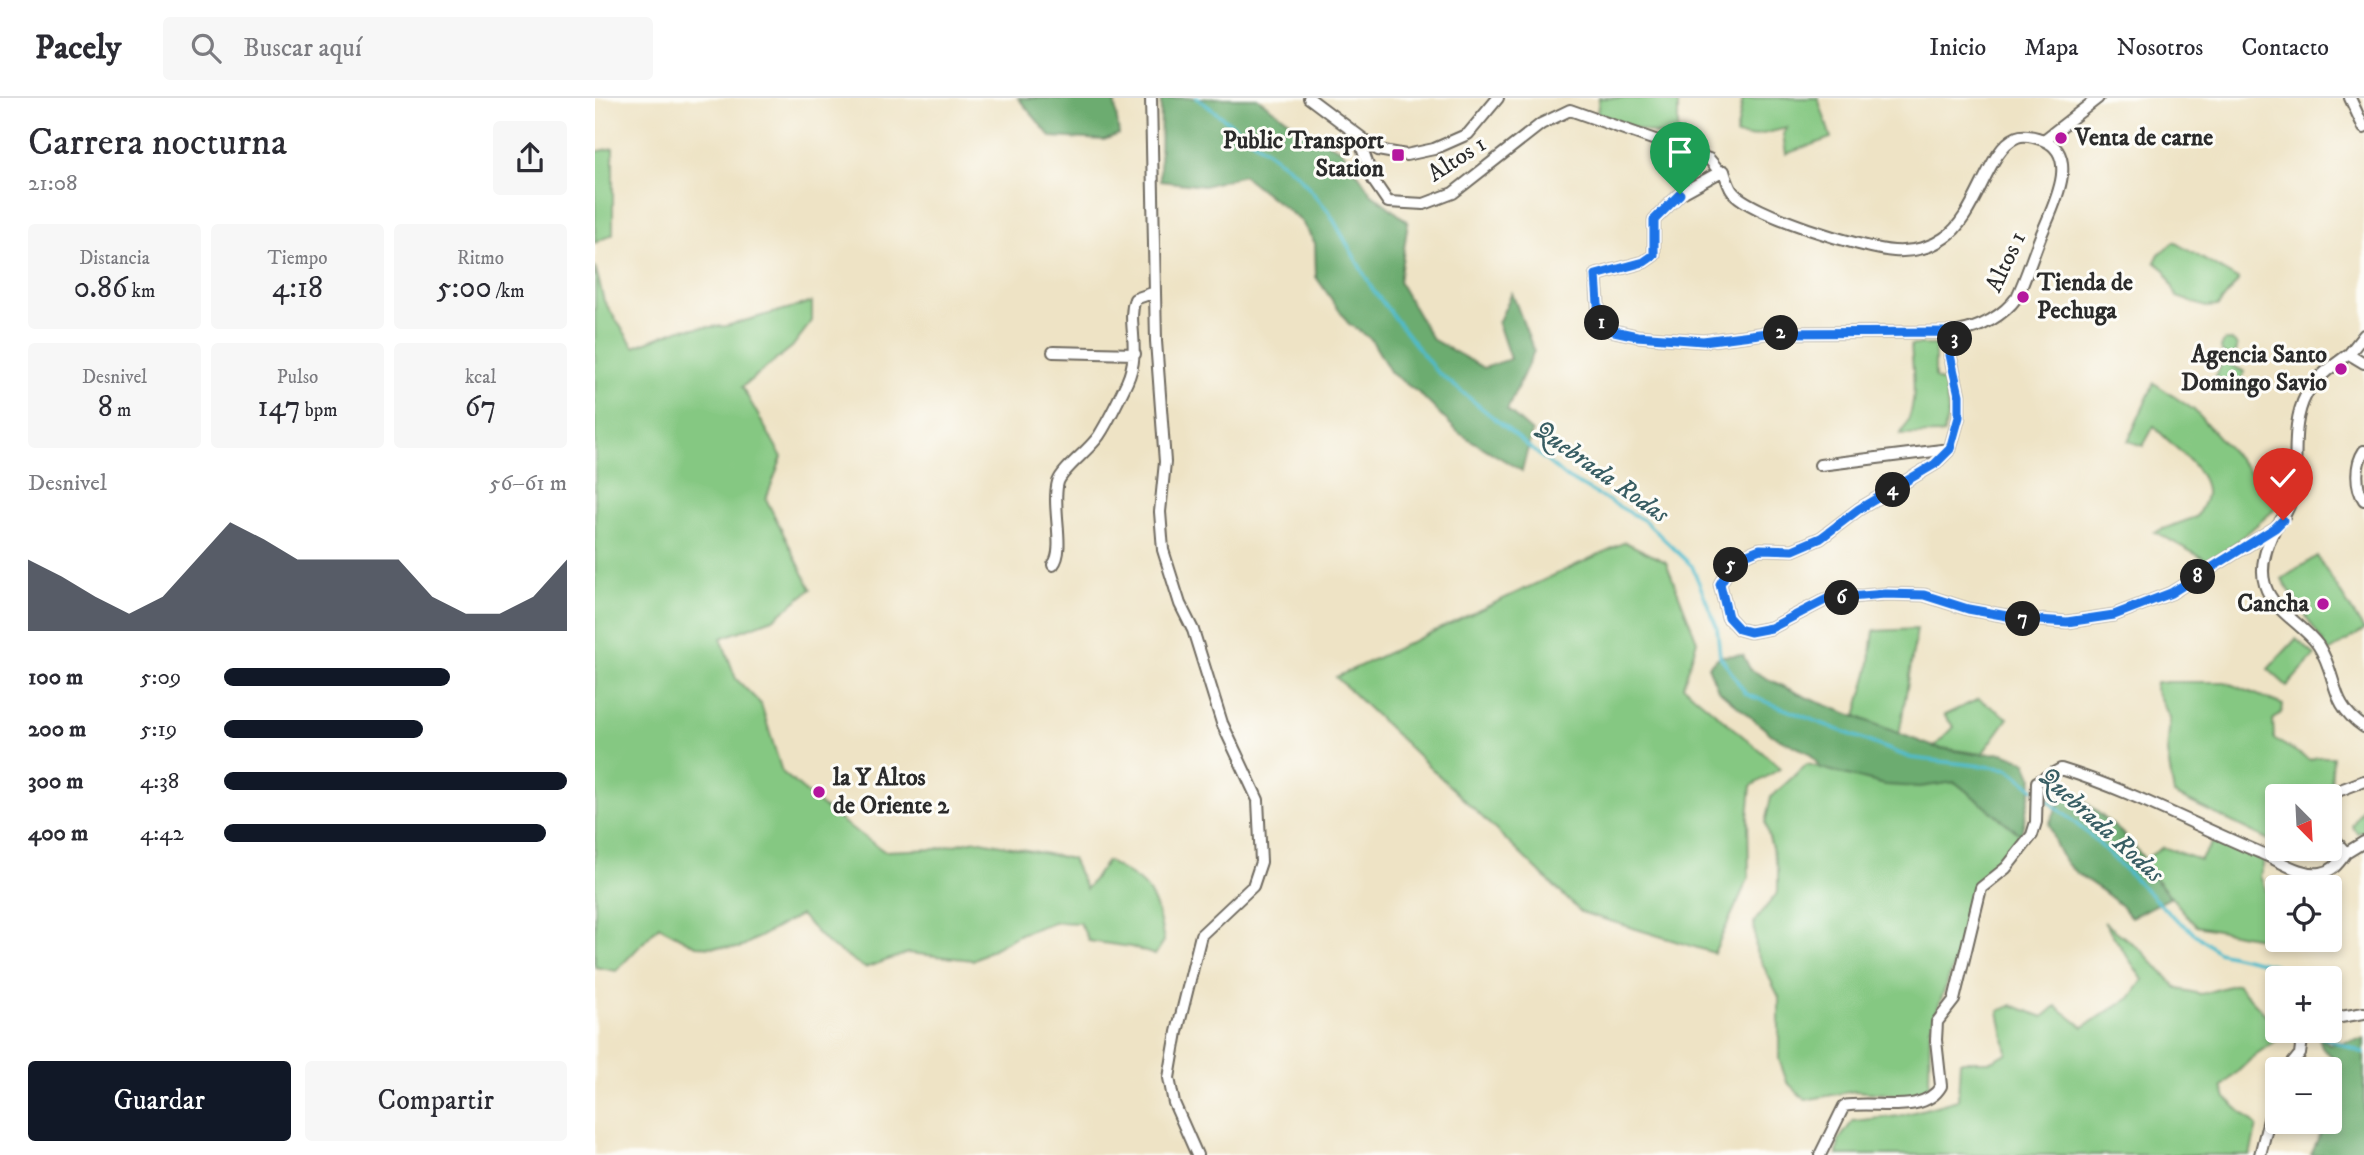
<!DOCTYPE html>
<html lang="es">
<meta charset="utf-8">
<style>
:root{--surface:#fff;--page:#f7f7f7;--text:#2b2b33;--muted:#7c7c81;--line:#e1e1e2;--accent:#111827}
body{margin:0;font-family:"IM FELL DW Pica",serif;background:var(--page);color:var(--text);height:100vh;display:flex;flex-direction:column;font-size:26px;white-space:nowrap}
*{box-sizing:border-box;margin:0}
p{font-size:23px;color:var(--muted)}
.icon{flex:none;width:38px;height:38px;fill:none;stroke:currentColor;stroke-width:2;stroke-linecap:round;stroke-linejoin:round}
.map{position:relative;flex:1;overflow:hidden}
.drawer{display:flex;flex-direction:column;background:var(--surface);width:595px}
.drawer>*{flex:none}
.needle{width:46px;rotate:156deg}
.buttons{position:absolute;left:1670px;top:686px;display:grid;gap:14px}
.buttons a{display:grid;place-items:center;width:77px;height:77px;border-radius:7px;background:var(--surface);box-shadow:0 4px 10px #0003;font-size:35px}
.pin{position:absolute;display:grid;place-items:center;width:60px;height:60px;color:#fff;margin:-72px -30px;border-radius:50% 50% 50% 0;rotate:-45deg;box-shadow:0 0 7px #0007}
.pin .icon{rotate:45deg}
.km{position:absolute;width:35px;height:35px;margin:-18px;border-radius:50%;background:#222;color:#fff;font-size:19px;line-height:35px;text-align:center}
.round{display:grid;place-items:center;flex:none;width:74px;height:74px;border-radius:7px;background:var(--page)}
.headline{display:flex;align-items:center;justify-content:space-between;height:119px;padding:0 28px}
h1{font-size:38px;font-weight:600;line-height:52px}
.figures{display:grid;grid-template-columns:repeat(3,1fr);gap:10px;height:119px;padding:7px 28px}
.figures div{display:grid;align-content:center;border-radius:7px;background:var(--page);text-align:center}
.figures b{font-size:30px;font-weight:600}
.figures small{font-size:19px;font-weight:400}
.figures p{font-size:19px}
.chart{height:196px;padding:14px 28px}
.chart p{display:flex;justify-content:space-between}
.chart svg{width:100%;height:126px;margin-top:7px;fill:var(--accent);opacity:.7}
.button{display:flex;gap:14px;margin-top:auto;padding:14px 28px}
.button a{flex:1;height:80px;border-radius:7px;background:var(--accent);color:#fff;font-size:28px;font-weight:600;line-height:80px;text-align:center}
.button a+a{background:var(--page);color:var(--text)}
ul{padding:0 28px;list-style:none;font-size:23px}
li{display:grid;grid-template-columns:112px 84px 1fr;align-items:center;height:52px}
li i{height:18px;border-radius:9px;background:var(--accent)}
header{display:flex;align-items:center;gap:42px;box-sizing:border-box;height:98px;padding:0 35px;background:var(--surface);border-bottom:2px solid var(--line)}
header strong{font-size:33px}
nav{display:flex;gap:38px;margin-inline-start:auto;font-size:24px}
.search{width:490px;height:63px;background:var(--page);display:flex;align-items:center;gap:18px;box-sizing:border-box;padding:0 24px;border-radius:7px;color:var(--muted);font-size:26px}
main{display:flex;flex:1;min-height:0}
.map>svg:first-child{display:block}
.green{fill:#85c882;stroke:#587a56;stroke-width:2}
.forest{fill:#6cac70;stroke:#4c6c4e;stroke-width:2}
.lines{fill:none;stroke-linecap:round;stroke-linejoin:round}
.stream{stroke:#50bbcb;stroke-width:3.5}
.minor-casing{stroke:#6f6b61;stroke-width:14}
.minor{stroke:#fff;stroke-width:10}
.route-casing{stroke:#fff;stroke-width:14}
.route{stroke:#1a73e8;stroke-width:9}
.poi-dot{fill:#b5179e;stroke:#fdfcf7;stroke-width:2.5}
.labels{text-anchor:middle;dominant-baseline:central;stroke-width:6;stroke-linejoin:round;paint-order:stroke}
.poi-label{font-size:24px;font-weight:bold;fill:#2b2b2b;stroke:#fdfcf7;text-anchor:start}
.street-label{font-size:24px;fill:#2b2b2b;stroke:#fdfcf7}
.water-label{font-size:26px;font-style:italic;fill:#385d63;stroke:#fdfcf7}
</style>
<header>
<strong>Pacely</strong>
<div class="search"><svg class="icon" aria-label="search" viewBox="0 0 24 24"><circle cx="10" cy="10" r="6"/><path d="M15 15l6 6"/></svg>Buscar aquí</div>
<nav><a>Inicio</a><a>Mapa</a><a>Nosotros</a><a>Contacto</a></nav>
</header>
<main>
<section class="drawer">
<div class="headline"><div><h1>Carrera nocturna</h1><p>21:08</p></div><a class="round"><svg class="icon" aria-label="share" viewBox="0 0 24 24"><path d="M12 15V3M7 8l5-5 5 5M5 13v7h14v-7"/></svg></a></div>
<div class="figures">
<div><p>Distancia</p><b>0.86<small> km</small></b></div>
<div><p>Tiempo</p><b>4:18</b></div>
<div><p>Ritmo</p><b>5:00<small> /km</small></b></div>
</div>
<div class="figures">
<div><p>Desnivel</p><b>8<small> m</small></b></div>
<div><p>Pulso</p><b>147<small> bpm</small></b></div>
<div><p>kcal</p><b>67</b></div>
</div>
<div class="chart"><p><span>Desnivel</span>56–61 m</p>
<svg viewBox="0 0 160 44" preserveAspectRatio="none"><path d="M0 44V19L10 25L20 32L30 38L40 32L50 19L60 6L70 12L80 19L90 19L100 19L110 19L120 32L130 38L140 38L150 32L160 19V44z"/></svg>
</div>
<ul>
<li><b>100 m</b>5:09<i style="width:66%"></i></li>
<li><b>200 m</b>5:19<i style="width:58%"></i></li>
<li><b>300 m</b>4:38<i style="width:100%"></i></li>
<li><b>400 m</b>4:42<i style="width:94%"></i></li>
</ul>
<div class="button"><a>Guardar</a><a>Compartir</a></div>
</section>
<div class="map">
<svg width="1769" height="1057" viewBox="0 0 1769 1057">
<rect width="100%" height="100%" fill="#fdfcf7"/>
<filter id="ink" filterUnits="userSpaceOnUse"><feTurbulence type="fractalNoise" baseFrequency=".0143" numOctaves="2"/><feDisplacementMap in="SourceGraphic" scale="14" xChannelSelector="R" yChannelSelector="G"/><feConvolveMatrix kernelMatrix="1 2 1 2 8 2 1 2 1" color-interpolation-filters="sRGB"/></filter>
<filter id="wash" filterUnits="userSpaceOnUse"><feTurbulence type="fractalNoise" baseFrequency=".00686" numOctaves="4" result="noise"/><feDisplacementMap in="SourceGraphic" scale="28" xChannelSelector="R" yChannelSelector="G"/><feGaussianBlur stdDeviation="1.57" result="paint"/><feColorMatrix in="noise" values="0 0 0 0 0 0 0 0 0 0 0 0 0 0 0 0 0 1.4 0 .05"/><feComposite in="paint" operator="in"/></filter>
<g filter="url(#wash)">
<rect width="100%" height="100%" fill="#eee3c5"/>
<path class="green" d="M1004,0H1083V42L1035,29L1002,15Z
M1148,0H1223L1236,40L1191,56L1188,36L1192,30L1155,39L1141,37Z
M18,50V136L0,145V54Z
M1579,144L1644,182L1623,208L1611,209L1582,199L1570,172L1560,164L1564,156Z
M0,168L9,203L39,249L85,231L131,228L217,204V223L197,249L147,289L187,359L171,401L216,491L178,521L126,540L141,581L166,606L187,674L238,717L289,753L341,751L381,742L477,761L491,791L512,763C557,789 559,792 569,843L560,857L536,849L494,843L485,825L459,824L425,836L378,862L313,855L270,870L233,846L205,817L144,850L101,848L64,828L21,873L0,869Z
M1626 250a8 8 0 1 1 16 0a8 8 0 1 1-16 0Z
M1316,247H1340V280L1351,286L1353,315L1349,336L1305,337C1325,309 1318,279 1316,247Z
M1628,263L1650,274L1641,291L1620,280Z
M1559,285L1599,312L1685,407L1617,465L1560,434L1601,419C1605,412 1612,402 1611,393C1610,369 1574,346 1559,328L1548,348L1533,343Z
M1030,444L1071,464L1102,543L1088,588L1186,670L1156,688L1153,719L1154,779L1119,855L986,814L741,579Z
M1722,458L1769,532L1734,554L1687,481Z
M1322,531L1304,637L1261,618L1274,571L1279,533Z
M1701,541L1720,557L1692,588L1673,571Z
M1561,584H1630L1688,607L1687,614L1678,622L1679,641L1715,662L1722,659H1738L1734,715V698H1682V746L1579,696L1572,655L1575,620L1560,591Z
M1384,601L1413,620L1387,656L1339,649L1359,629L1349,617Z
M1212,666C1268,681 1302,692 1360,684L1426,737L1375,801L1362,858L1335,931L1334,987L1328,994L1316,998L1260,993L1210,1002L1192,984L1184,961V899L1161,853L1159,824L1183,794V771L1170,725L1176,699Z
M1769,707V733L1762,735L1757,728Z
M1620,741L1670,760L1665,778L1674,801L1665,840L1601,828L1554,773L1550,761L1568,749L1605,762Z
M1509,824L1546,852L1583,891L1606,896L1642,886L1682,929V933L1689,937L1660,957L1627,989L1631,1000L1662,1028L1655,1057H1242L1244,1042L1258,1023L1304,1018L1363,1002L1365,963H1397L1412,955L1404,913L1417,907L1448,919L1461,908L1488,929L1535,900L1548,882Z"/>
<path class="forest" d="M423,0H519L524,36L509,42L456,39Z
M566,0H662L710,34L747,52L776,95L813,124L804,184L837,241L889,270L915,261L903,225L917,195L939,253L912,312L937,334L927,373L864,335L825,296L796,275L776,241L753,225L721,179L720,145L706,123L648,77L609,88L565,83Z
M1148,557L1155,571L1173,581L1215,601L1339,649L1379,656L1408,655L1431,664L1438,680L1426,737L1360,684L1325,689L1290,687L1226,670L1214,655L1177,637L1123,592L1113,568L1125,558Z
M1473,694L1482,697L1527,735L1550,761L1554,773L1575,800L1536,819C1532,815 1529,810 1525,807C1489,774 1469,782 1454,726L1468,697Z
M1723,937L1734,946L1769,941V1057H1716L1744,996L1745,965L1728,951Z"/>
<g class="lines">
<path class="stream" d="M602,0L702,76L734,114L778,192L840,272L971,379L1050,423L1097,468L1122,529L1125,558L1151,596L1316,660L1414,671L1439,691
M1445,696L1497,739L1575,816L1623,854L1680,867L1688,880
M1721,933L1723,937L1769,955"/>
</g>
</g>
<g filter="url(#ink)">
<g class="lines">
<defs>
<path id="minor" d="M556,0L561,243L570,364L565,414L568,452L585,506L598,532L627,625L663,702L666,764L658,788L606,837L582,934L574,980L579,1005L602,1057
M714,0L783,52L811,57L839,51L873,36L903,0
M1755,0L1769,30
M764,41L778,82L793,104L829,106L858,95L946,26L975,12L1114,61L1125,74L1129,73C1131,79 1133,87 1137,93C1154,116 1269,151 1299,153C1317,154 1335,150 1349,140C1382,119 1392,51 1422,39C1430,36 1440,39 1448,42C1488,57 1455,114 1445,140C1437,160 1431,180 1422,199C1408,218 1386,230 1362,234L1355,257L1364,297V319L1355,351L1340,366L1264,411L1226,440L1198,452L1165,451L1140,461L1125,486L1133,519L1144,531L1155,534L1176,530L1232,501L1291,496L1329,497L1373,511L1429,521L1472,524L1519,517L1576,495L1680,430C1716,392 1688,341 1711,297C1720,280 1739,267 1754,256L1769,265
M1449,42L1503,0
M1125,74L1085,96L1059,122V157L1049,164L1001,177L1004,220L1010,231L1042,238L1108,243L1172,235L1362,234
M458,254L540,256
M1754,256L1769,237
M1769,353C1760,366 1760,389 1769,402
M1225,367L1355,351
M1680,430C1672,447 1664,468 1670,487C1678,513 1708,526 1723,547C1744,579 1733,605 1769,629
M458,467C471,452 456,408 463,384C468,370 496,351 505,336C515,320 524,301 532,284C547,251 531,225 540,201L560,194
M1769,683L1740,694C1732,721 1731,734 1751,755L1769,744
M1734,921L1769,915
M1693,971L1705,956L1708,933
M1225,1057L1249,1008C1278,1002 1329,1018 1346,988L1341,942L1342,924L1359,902L1386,790L1411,770L1437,737L1441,724L1442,684L1466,671C1535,692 1599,727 1666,755C1684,762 1705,778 1726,775C1739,773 1744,764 1751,755
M1665,1057L1682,990"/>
</defs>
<use href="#minor" class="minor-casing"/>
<use href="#minor" class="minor"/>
</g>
</g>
<g class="lines" filter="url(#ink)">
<defs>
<path id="route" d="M1085,96L1059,122V157L1049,164L1001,177L1004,220L1010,231L1042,238L1108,243L1172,235L1363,234L1355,257L1364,297V319L1355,351L1340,366L1264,411L1226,440L1198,452L1165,451L1140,461L1125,486L1133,519L1144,531L1155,534L1176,530L1232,501L1290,496L1329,497L1373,511L1429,521L1472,524L1519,517L1576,495L1680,430L1688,422"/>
</defs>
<use href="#route" class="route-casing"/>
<use href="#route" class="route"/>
</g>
<g class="poi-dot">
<circle cx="1466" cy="40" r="7"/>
<rect x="796" y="50" width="14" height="14" rx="3.5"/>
<circle cx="1428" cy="199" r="7"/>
<circle cx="1746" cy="271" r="7"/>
<circle cx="1728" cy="506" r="7"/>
<circle cx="224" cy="694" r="7"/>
</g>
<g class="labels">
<g class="poi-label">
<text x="1480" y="40">Venta de carne</text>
<text x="789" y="43" text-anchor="end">Public Transport<tspan x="789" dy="28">Station</tspan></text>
<text x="1442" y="185">Tienda de<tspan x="1442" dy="28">Pechuga</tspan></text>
<text x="1732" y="257" text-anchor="end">Agencia Santo<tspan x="1732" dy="28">Domingo Savio</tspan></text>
<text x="1714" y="506" text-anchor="end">Cancha</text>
<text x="238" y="680">la Y Altos<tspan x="238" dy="28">de Oriente 2</tspan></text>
</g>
<g class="street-label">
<text transform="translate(862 61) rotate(-33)">Altos 1</text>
<text transform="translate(1411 164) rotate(-65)">Altos 1</text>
</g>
<g class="water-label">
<text transform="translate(1006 374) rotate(35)">Quebrada Rodas</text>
<text transform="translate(1506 727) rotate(42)">Quebrada Rodas</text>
</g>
</g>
</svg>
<div class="buttons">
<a><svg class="needle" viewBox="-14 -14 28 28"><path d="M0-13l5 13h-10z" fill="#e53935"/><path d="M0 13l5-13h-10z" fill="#7c7c81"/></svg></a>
<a><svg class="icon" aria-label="locate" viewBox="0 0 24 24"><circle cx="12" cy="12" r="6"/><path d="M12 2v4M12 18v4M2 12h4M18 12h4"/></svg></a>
<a>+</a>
<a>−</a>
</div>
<div class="pin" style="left:1085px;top:96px;background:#1e9e55"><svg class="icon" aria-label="arrive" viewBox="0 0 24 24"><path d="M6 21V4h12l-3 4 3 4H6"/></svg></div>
<div class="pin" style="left:1688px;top:422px;background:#d93025"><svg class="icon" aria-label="check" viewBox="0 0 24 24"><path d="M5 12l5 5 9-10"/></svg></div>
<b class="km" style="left:1007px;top:225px">1</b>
<b class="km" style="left:1186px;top:235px">2</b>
<b class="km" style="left:1360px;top:241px">3</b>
<b class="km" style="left:1298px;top:392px">4</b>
<b class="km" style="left:1136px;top:467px">5</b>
<b class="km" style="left:1247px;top:500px">6</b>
<b class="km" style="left:1428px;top:521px">7</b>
<b class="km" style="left:1603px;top:479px">8</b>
</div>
</main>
